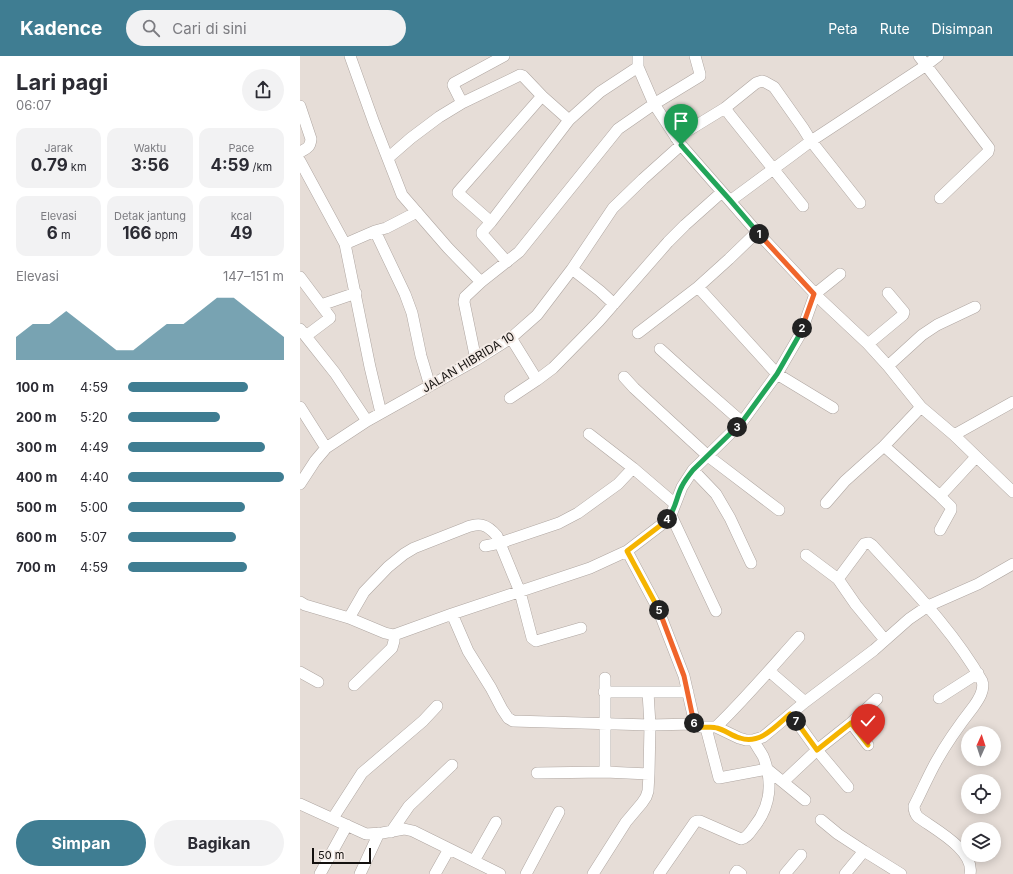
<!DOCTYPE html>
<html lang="id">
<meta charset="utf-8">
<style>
:root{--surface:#fff;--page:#f2f2f3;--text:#2b2b33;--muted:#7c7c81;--accent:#3f7d92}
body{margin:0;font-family:Inter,sans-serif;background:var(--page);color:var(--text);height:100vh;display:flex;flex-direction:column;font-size:15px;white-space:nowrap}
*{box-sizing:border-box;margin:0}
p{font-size:13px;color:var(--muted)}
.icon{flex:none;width:22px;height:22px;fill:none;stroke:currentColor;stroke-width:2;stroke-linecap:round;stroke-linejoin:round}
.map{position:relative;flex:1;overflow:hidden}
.side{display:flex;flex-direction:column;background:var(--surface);width:300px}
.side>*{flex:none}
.needle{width:26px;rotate:3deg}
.buttons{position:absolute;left:661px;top:670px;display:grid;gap:8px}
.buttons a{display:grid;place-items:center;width:40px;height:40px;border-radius:50%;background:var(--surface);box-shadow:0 2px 10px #0003;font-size:20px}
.scale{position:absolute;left:12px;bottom:10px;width:59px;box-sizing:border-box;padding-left:4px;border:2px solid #14110f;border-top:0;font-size:11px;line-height:14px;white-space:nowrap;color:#14110f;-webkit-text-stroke:3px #f3eae5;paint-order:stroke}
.pin{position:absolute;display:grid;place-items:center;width:34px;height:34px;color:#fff;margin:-41px -17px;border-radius:50% 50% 50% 0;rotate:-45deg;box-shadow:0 0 4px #0007}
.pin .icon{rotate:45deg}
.km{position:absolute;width:20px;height:20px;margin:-10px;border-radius:50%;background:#222;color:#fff;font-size:11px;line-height:20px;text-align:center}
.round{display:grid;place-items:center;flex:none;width:42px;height:42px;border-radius:21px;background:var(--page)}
.overview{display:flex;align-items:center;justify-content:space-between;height:68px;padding:0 16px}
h1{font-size:22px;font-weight:700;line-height:30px}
.figures{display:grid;grid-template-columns:repeat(3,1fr);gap:6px;height:68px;padding:4px 16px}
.figures div{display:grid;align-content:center;border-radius:10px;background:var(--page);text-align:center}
.figures b{font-size:17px;font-weight:700}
.figures small{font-size:11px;font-weight:400}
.figures p{font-size:11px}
.chart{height:112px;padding:8px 16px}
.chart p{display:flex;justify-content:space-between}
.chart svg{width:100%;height:72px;margin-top:4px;fill:var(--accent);opacity:.7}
.action{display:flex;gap:8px;margin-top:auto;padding:8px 16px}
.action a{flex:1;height:46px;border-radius:24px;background:var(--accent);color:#fff;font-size:16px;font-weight:700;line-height:46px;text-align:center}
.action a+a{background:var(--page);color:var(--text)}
ul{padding:0 16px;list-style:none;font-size:13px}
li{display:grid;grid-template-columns:64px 48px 1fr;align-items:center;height:30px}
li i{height:10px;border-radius:5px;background:var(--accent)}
header{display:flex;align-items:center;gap:24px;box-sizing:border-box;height:56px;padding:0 20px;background:var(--accent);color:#fff}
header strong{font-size:19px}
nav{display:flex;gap:22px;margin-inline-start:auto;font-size:14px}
.search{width:280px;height:36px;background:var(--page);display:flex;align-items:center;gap:10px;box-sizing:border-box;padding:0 14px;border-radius:22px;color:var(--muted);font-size:15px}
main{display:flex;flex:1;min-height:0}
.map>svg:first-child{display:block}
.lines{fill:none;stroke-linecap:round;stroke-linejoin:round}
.minor-casing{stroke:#afa6a1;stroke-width:12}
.minor{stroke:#fff;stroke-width:11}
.split-1-casing{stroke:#fff;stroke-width:8}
.split-2-casing{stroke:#fff;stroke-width:8}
.split-3-casing{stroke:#fff;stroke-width:8}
.split-4-casing{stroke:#fff;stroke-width:8}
.split-5-casing{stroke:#fff;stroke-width:8}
.split-6-casing{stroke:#fff;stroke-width:8}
.split-7-casing{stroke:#fff;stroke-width:8}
.split-8-casing{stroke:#fff;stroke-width:8}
.split-1{stroke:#22a559;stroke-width:5}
.split-2{stroke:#f0652b;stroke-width:5}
.split-3{stroke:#22a559;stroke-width:5}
.split-4{stroke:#22a559;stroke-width:5}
.split-5{stroke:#f5b400;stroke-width:5}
.split-6{stroke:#f0652b;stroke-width:5}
.split-7{stroke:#f5b400;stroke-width:5}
.split-8{stroke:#f5b400;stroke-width:5}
.labels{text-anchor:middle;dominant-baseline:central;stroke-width:4;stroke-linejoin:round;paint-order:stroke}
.street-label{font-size:12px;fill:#14110f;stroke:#f3eae5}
</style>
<header>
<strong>Kadence</strong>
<div class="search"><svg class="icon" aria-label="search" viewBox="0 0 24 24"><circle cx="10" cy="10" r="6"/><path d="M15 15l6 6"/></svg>Cari di sini</div>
<nav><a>Peta</a><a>Rute</a><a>Disimpan</a></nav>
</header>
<main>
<section class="side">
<div class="overview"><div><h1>Lari pagi</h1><p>06:07</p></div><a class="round"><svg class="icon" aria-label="share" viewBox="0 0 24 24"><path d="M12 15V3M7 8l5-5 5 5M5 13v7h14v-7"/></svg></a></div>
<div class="figures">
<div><p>Jarak</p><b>0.79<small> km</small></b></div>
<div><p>Waktu</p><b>3:56</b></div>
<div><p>Pace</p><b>4:59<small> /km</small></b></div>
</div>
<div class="figures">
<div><p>Elevasi</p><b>6<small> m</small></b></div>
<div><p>Detak jantung</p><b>166<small> bpm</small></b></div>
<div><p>kcal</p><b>49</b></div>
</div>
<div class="chart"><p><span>Elevasi</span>147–151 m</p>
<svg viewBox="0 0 160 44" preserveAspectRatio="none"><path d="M0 44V30L10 22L20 22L30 14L40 22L50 30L60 38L70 38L80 30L90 22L100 22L110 14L120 6L130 6L140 14L150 22L160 30V44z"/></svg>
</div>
<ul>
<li><b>100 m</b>4:59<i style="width:77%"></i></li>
<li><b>200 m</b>5:20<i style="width:59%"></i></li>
<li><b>300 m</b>4:49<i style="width:88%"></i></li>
<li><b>400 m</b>4:40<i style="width:100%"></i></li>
<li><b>500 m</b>5:00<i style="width:75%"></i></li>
<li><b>600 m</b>5:07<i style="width:69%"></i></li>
<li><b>700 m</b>4:59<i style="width:76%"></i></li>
</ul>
<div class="action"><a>Simpan</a><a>Bagikan</a></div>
</section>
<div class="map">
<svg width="713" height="818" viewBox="0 0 713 818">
<rect width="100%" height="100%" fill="#e6ddd7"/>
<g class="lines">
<defs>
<path id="minor" d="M50,0L74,67L102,139L148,192L181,226
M338,0V11L354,48L381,89L430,145L457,176L519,242L568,288L588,310L621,351L654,379L713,436
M619,0L689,92L688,96L640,142
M162,47L153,29L154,27L204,0
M0,50L11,83C10,92 7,92 0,96
M425,52L430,59L503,150
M376,82L425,52L456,27L462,25L465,26L474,31L503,72L511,85L560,147
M88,102L111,82L139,61L162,47L220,19L223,20L242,40L269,64
M0,105L45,188L70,311L81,357
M430,145L491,100L511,85L625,10L638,0
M191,166L269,64L300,36L338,11
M75,175L86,172L117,156
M45,188L75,175L105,238L112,257L121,300L130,330
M207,206L182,178V176L191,166L158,137V136L242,40
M272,213L300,235L314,248
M0,221L30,261V262L6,280
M398,231L477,318L533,352
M21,249L56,237
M0,273L35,317L67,365
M338,277L398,231L429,203L457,176
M211,282L237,324
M568,288L603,259L604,256L588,237
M360,293L401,330L442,366
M176,304L164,246L165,241L181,226L219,196L318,73L354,48L400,20V18L395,0
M588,310L622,279L637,269L675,251
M324,321L334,332L408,400L479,454
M210,342L237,324L253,312L299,265L368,186L385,169L422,136
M0,351L26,392
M289,378L333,412L375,448
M654,379L713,346
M584,390L640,440L651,451V454L640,474
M393,414L416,438L430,462L451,507
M0,428L15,405L26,392L67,365L176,304L211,282L237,259L272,213L313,152L343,123L381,89
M640,440L676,401
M526,447L545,425L584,390L621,351
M371,459L416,555
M185,490L200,487L259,467L278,457L318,428L333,412
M327,495L358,553L384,620L395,668
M506,499L538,523L556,549L585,584
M538,523L564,488L569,487L572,489C611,532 653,574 682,625C685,634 679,643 674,650C660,668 647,686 636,706C628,720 622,735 614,750C614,755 615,758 618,761C634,773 675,794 670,818
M0,546L5,549L49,562L85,577L94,579L152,558L290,512L327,495L361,469L371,459L382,431L393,414L442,366L477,318L501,277L515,238L540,218
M152,558L168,595L191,632L202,653L208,662L213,665L350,669L395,668L400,671H416L439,682L446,684H453L463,681L505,646L574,594L609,563L628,550L678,528L713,508
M49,562L64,536L88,511L104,498L114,492L165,472C179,466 187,468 197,480L220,536L232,582L236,585L281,572
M469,615L505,646
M0,616L18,626
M305,622V716
M54,629L92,592L94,585V579
M304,636H388
M639,642L678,617
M491,658L517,694L548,731
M551,667L568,689
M416,671C445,643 472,611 499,581
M406,672L419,722L467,713
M467,713L505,744
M237,717L305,716L349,718
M483,726L517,694L551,667L577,643
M0,748L66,778L82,777L104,773L113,775L200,818
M33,762L62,717L123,665L137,650
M521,764L538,778L564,795L545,818
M91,776L109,750L152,709
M564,795L601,818
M174,805L196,766
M20,818L47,769
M60,818L79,777
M135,818L149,793
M226,818L259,756
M293,818L326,766L342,747L346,741L348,735L349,718L350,669L348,636
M359,818L395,766L397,765H400L441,783C447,782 450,776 454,771C471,750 473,725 463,700C460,695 456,689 453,684
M435,818L437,815L441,818
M485,818L501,799"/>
</defs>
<use href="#minor" class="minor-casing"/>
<use href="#minor" class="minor"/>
</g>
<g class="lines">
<defs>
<path id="split-1" d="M381,89L430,144L459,178"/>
<path id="split-2" d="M459,178L514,238L502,272"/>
<path id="split-3" d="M437,371L442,366L477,318L501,276L502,272"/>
<path id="split-4" d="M367,463C376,454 376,441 382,430C385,424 389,419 393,414L437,371"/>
<path id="split-5" d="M359,554L327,495L361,469L367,463"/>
<path id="split-6" d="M359,554L384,620L394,667"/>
<path id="split-7" d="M394,667C402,675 408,669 417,672C425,674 432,680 440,682C460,689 476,670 490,658L496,665"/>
<path id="split-8" d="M496,665L517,694L551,667L568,689"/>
</defs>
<use href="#split-1" class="split-1-casing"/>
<use href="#split-2" class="split-2-casing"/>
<use href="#split-3" class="split-3-casing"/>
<use href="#split-4" class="split-4-casing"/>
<use href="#split-5" class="split-5-casing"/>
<use href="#split-6" class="split-6-casing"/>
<use href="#split-7" class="split-7-casing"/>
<use href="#split-8" class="split-8-casing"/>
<use href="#split-1" class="split-1"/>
<use href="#split-2" class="split-2"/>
<use href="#split-3" class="split-3"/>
<use href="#split-4" class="split-4"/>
<use href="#split-5" class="split-5"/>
<use href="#split-6" class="split-6"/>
<use href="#split-7" class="split-7"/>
<use href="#split-8" class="split-8"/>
</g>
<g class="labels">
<g class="street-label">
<text transform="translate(168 306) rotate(-31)">JALAN HIBRIDA 10</text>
</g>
</g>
</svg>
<div class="buttons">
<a><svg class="needle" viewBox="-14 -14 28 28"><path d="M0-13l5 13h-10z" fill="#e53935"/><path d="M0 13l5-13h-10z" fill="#7c7c81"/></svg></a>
<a><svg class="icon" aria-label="locate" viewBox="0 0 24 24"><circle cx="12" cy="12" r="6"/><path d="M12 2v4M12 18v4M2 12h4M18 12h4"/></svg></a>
<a><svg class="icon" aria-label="layers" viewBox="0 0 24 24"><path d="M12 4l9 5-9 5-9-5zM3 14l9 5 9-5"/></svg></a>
</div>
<div class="scale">50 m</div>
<div class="pin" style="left:381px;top:89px;background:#1e9e55"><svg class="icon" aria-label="arrive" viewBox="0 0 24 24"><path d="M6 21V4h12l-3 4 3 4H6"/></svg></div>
<div class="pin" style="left:568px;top:689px;background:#d93025"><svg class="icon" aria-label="check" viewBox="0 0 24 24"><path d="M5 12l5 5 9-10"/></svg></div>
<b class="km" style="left:459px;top:178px">1</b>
<b class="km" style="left:502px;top:272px">2</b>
<b class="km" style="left:437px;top:371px">3</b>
<b class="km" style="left:367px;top:463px">4</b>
<b class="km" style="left:359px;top:554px">5</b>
<b class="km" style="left:394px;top:667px">6</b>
<b class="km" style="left:496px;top:665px">7</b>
</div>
</main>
